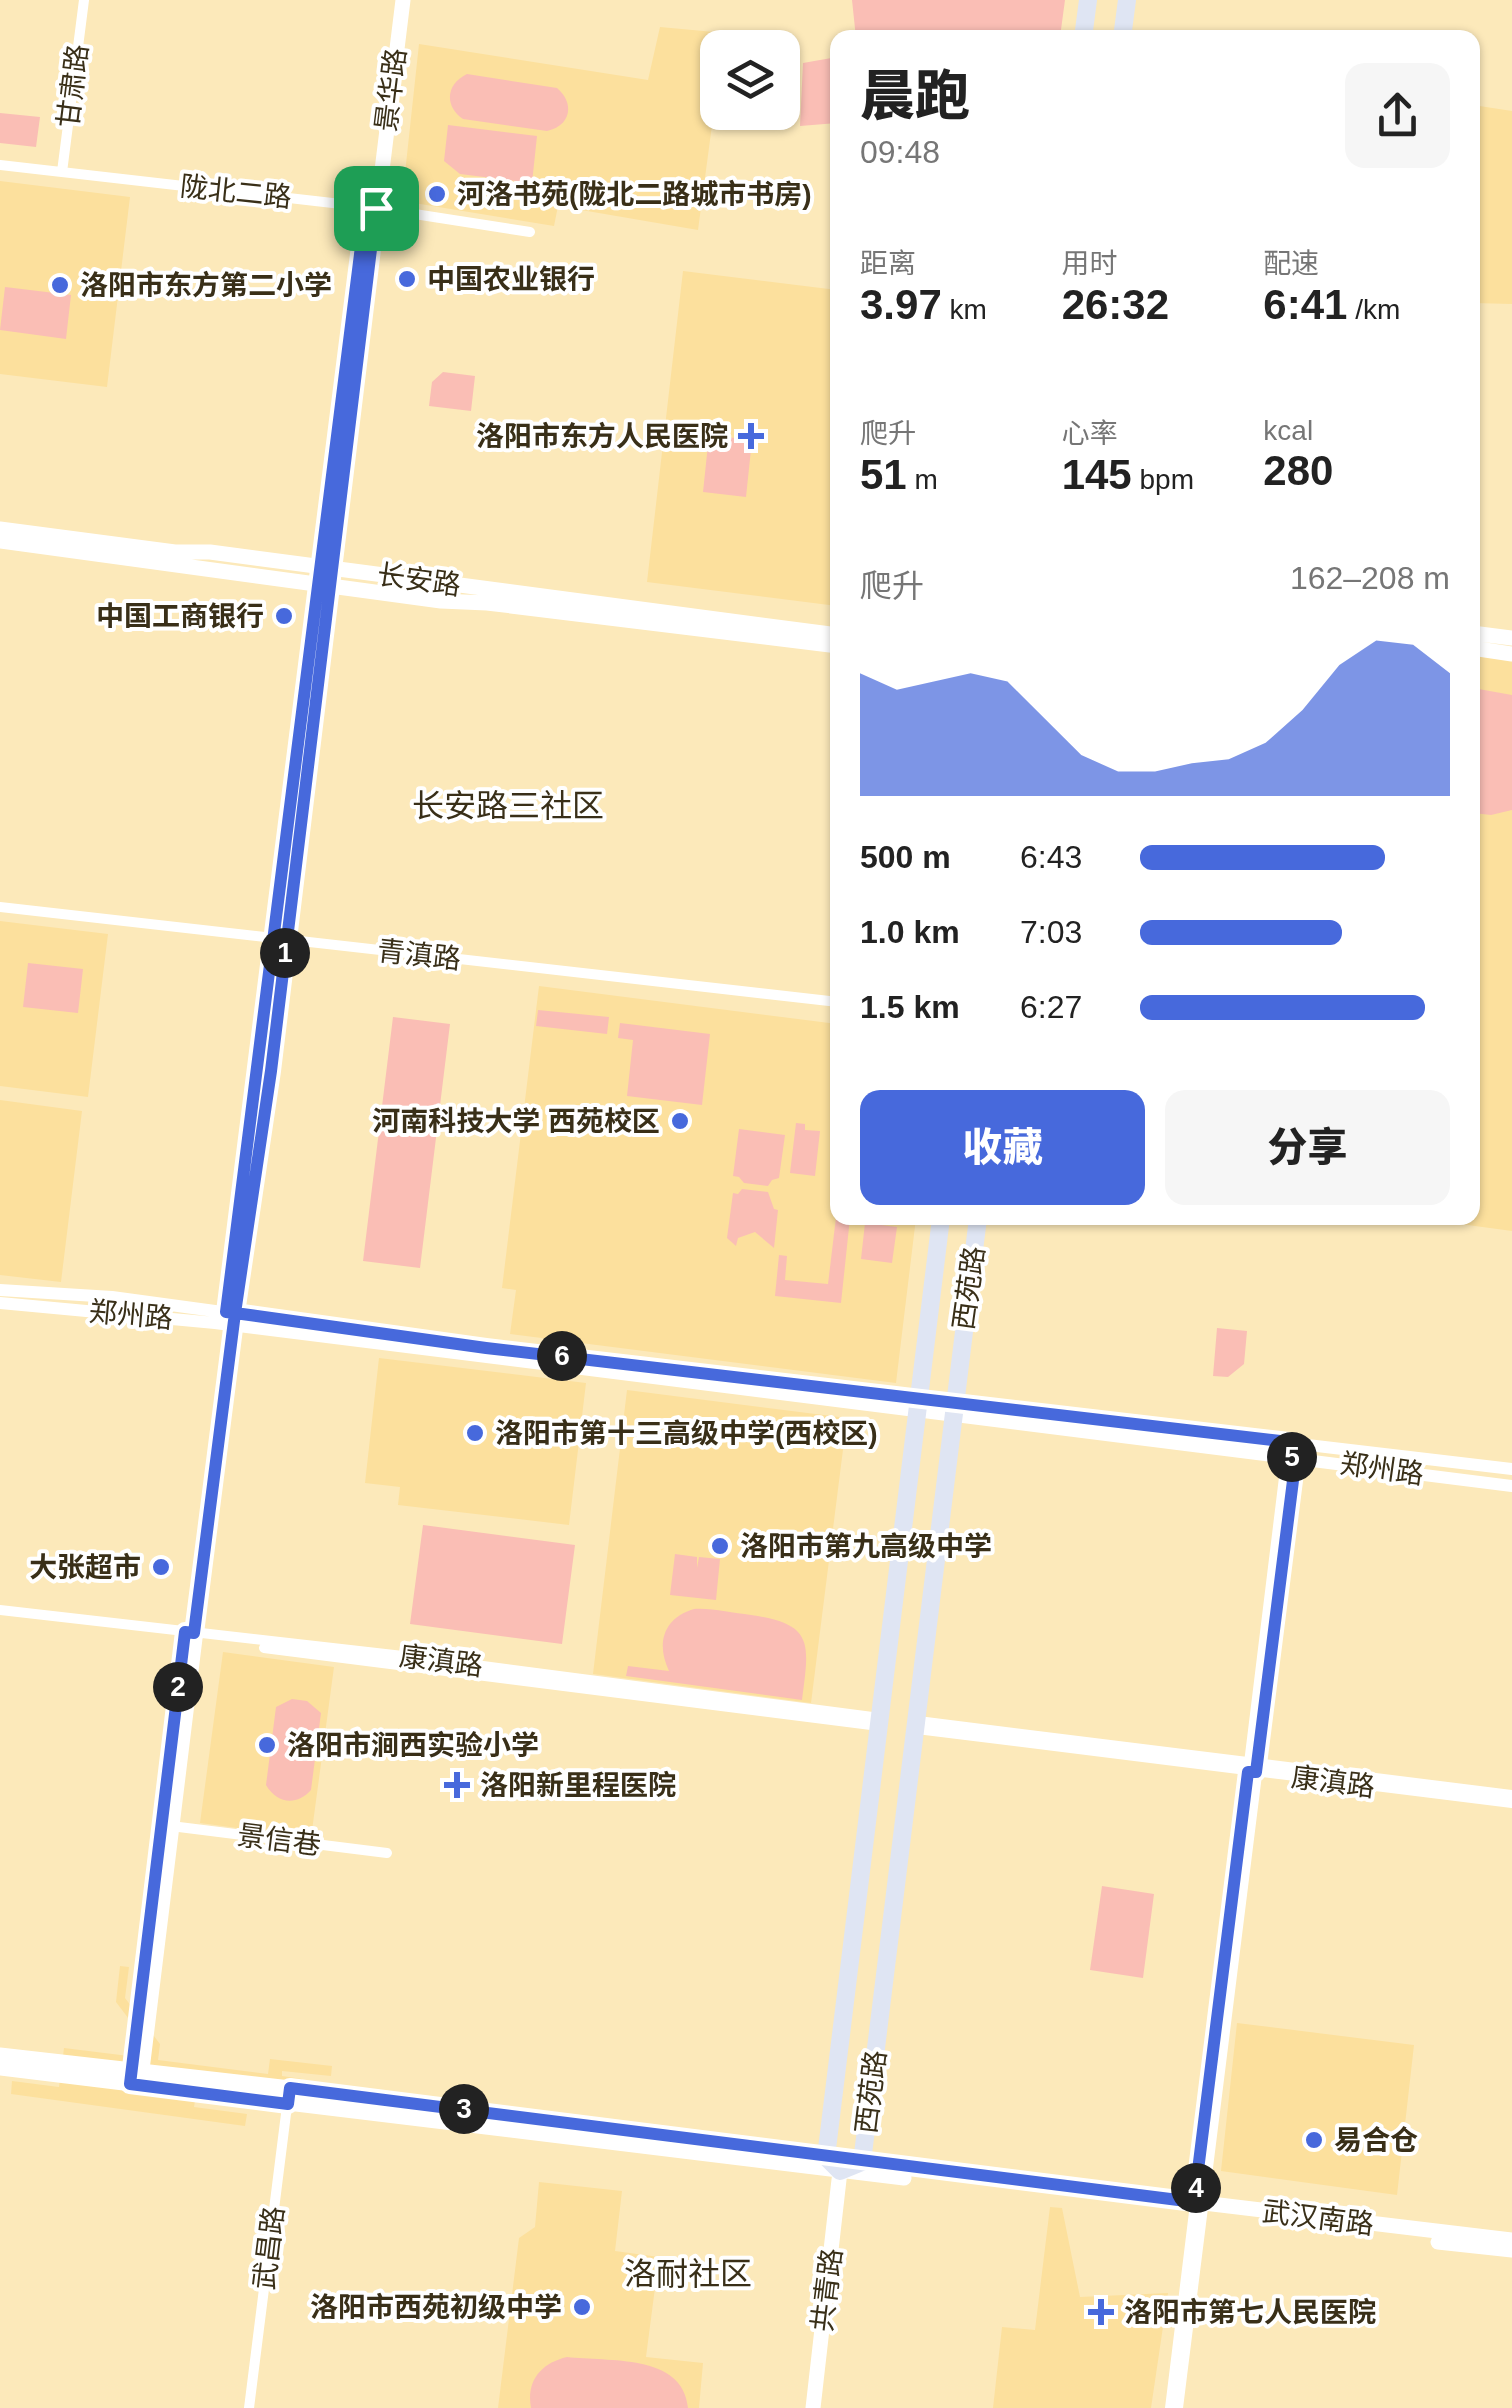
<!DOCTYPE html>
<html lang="zh">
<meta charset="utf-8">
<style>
:root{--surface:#fff;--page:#f6f6f6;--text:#222;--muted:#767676;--accent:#4769dc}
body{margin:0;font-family:Helvetica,"Noto Sans SC",sans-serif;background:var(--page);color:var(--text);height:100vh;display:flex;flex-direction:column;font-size:38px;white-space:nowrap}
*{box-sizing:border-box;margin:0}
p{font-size:32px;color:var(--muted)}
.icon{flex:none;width:55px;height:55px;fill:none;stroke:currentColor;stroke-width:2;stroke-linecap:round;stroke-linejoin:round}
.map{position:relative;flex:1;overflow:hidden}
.panel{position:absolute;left:830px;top:30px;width:650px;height:1195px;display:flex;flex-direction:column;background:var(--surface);border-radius:20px;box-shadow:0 2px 8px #0004}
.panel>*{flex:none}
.controls{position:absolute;left:700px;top:30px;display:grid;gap:20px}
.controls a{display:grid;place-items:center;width:100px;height:100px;border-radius:20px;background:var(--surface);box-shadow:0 2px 8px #0004;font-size:50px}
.pin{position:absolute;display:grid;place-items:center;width:85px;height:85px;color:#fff;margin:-42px;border-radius:20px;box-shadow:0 5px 15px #0006}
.km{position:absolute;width:50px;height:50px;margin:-25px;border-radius:50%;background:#222;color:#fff;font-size:28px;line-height:50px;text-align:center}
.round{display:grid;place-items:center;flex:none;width:105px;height:105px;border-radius:20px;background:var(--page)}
.summary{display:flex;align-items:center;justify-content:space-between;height:170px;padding:0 30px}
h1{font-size:55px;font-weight:800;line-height:75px}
.figures{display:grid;grid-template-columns:repeat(3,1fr);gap:15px;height:170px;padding:10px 30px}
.figures div{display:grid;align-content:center}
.figures b{font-size:42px;font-weight:800}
.figures small{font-size:28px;font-weight:400}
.figures p{font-size:28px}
.chart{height:280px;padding:20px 30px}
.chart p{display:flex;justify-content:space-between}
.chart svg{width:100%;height:180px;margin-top:10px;fill:var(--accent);opacity:.7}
.action{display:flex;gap:20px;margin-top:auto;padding:20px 30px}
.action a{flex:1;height:115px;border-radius:20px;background:var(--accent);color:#fff;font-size:40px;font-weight:800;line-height:115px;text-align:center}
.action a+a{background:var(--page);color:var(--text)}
ul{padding:0 30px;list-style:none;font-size:32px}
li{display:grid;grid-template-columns:160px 120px 1fr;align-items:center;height:75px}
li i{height:25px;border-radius:12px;background:var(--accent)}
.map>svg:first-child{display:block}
.built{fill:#fce09d}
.green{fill:#fabeb5}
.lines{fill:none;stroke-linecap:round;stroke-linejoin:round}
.minor{stroke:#fff;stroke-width:10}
.tertiary{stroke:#fff;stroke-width:12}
.secondary{stroke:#fff;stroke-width:15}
.primary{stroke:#dfe5f3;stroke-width:18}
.route-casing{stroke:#fff;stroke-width:20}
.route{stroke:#4769dc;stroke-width:12}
.poi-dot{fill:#4769dc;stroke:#fff;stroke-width:4}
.labels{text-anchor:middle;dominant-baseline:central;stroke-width:8;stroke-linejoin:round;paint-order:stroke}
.street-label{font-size:28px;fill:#392f18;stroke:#fff}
.poi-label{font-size:28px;font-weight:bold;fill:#392f18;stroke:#fff;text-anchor:start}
.quarter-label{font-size:32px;fill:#392f18;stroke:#fff}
</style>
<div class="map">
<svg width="1512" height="2408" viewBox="0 0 1512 2408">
<rect width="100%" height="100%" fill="#fce9ba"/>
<path class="built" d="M660,27L725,33L723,47L718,48L717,88L698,230L558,206L554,226L402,201L419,44L648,80Z
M1473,105L1512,111V304L1473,303Z
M0,181L130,197L107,387L0,374Z
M683,271L837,290V606L647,582Z
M1473,651L1512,657V1231L1416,1218H1472Z
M0,921L108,934L88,1097L0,1086Z
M539,986L837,1024L838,1218H916L896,1383L510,1334L516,1290L502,1288Z
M0,1100L82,1111L61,1282L0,1275Z
M379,1358L586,1383L569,1525L398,1505L400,1487L365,1483Z
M627,1390L847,1418L811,1703L593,1674Z
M223,1652L334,1667L311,1838L200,1823Z
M120,1966L129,1967L125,1998L160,2044L158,2060L268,2074L270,2059L332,2066L331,2076L282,2071V2076L302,2079L300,2098L196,2094L194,2107L247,2114L245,2126L11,2094L12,2081L59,2087L64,2048L145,2058L147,2043L116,2002Z
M1237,2023L1414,2045L1397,2195L1221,2171Z
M539,2182L622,2191L615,2251L659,2257L646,2357L703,2363L699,2408H498L519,2238L535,2227Z
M1050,2207L1062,2208L1080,2297L1168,2293L1151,2408H993L1002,2327L1035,2330Z"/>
<path class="green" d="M852,0H1065L1060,37L856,38Z
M837,57V123L800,126L803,63Z
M467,74L557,88C575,103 571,126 547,131L463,119C444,106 446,84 467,74Z
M0,113L40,117L36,147L0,143Z
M448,125L537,136L532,183L460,174L444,161Z
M5,287L71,295L66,339L0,330Z
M443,372L475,376L471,411L429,406L432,382Z
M709,435L752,440L746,497L703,492Z
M1473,688L1512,695V810L1491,815L1473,813Z
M28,963L83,969L78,1013L23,1007Z
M538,1010L609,1017L607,1034L536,1026Z
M393,1017L450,1024L420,1268L363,1261Z
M620,1023L710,1034L702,1105L627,1096L633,1040L618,1038Z
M796,1123L805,1124V1130L820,1131L815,1176L790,1173Z
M739,1129L785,1135L779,1178L772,1180L768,1186L744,1183L739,1177L733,1176Z
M742,1189L768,1192L774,1209L778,1210L774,1248L755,1232L738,1238L736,1246L727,1238L733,1193L738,1194Z
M837,1209L838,1218H850L841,1303L775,1296L779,1255L787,1256L785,1280L828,1284Z
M865,1223L897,1227L892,1263L861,1259Z
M1217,1328L1247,1331L1244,1364L1228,1377L1213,1376Z
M423,1525L575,1545L562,1644L410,1624Z
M675,1554L697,1557V1568L699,1557L720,1559L716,1600L670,1595Z
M694,1609C713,1608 732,1613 751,1615C815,1624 809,1644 802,1700L626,1676L628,1666L669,1671C656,1644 663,1618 694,1609Z
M292,1699L307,1701L321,1713L311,1790C297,1806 277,1804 266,1785L276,1707Z
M1102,1886L1154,1894L1143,1978L1090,1970Z
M567,2357C608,2362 683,2353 688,2408H531C526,2381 541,2363 567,2357Z"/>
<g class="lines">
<path class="minor" d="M0,165L376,208L530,232
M62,172L84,0
M0,907L838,1002
M0,1610L438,1660L880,1718
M264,1648L879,1726
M918,1721L1512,1795
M917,1729L1512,1803
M171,1826L387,1853
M249,2408L288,2098
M1170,2408L1287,1453
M1178,2408L1297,1454"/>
<path class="tertiary" d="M0,1290L112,1297L486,1348L1512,1469
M0,1303L215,1323L1512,1486"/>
<path class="secondary" d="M0,529L175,552H210L838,635
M0,541L441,601L487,603L838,646
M1472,633L1512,638
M1472,648L1512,654
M229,1281L349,341
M0,2055L290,2088L862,2162L1512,2240
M0,2068L904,2178
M130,2084L134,2048
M140,2086L235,1313L271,1071L403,0
M1438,2242L1512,2250
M813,2408L840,2171"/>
<path class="primary" d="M1083,38L1088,0
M1122,38L1127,0
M941,1218L826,2157L840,2171L862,2162L978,1218"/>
</g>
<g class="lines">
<defs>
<path id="route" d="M376,208L271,1071L235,1313L194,1633L185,1632L130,2084L288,2104L290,2088L1194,2202L1248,1772H1256L1296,1457L1287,1456L1289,1442L486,1348L235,1313L226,1312L366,207L376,208"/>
</defs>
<use href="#route" class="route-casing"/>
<use href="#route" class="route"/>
</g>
<g class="poi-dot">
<circle cx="437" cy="194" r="10"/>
<circle cx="407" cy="279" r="10"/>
<circle cx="60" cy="285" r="10"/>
<path d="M746 421h10v10h10v10h-10v10h-10v-10h-10v-10h10z"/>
<circle cx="284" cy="616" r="10"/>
<circle cx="680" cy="1121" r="10"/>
<circle cx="475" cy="1433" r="10"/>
<circle cx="720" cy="1546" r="10"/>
<circle cx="161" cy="1567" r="10"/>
<circle cx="267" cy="1745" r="10"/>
<path d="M452 1770h10v10h10v10h-10v10h-10v-10h-10v-10h10z"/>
<circle cx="1314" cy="2140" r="10"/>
<circle cx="582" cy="2307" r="10"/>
<path d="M1096 2297h10v10h10v10h-10v10h-10v-10h-10v-10h10z"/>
</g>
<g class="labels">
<g class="street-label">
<text transform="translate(73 86) rotate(-83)">甘肃路</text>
<text transform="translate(391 90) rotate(-83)">景华路</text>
<text transform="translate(236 192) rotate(6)">陇北二路</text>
<text transform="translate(419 580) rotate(8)">长安路</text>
<text transform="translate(419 955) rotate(6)">青滇路</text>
<text transform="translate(969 1288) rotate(-82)">西苑路</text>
<text transform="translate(131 1315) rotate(5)">郑州路</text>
<text transform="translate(1382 1469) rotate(8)">郑州路</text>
<text transform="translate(441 1661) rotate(7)">康滇路</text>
<text transform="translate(1333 1782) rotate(7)">康滇路</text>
<text transform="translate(279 1840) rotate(7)">景信巷</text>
<text transform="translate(871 2092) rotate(-83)">西苑路</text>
<text transform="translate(1318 2218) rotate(7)">武汉南路</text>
<text transform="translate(269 2248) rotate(-83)">武昌路</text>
<text transform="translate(827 2290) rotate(-83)">共青路</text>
</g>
<g class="poi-label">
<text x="457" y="194">河洛书苑(陇北二路城市书房)</text>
<text x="427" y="279">中国农业银行</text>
<text x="80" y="285">洛阳市东方第二小学</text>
<text x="728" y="436" text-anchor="end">洛阳市东方人民医院</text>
<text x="264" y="616" text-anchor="end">中国工商银行</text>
<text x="660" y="1121" text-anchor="end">河南科技大学 西苑校区</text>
<text x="495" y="1433">洛阳市第十三高级中学(西校区)</text>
<text x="740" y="1546">洛阳市第九高级中学</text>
<text x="141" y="1567" text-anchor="end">大张超市</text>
<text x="287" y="1745">洛阳市涧西实验小学</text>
<text x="480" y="1785">洛阳新里程医院</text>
<text x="1334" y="2140">易合仓</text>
<text x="562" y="2307" text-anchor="end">洛阳市西苑初级中学</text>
<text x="1124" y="2312">洛阳市第七人民医院</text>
</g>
<g class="quarter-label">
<text x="508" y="806">长安路三社区</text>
<text x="688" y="2274">洛耐社区</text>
</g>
</g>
</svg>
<div class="controls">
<a><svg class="icon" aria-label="layers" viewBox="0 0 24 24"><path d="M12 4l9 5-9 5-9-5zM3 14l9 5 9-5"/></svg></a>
</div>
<div class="pin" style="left:376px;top:208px;background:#1e9e55"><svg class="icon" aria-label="arrive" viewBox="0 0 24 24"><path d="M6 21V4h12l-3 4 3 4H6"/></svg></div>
<b class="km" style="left:285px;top:953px">1</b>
<b class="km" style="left:178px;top:1687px">2</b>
<b class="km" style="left:464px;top:2109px">3</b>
<b class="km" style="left:1196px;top:2188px">4</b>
<b class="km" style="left:1292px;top:1457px">5</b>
<b class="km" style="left:562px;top:1356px">6</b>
<section class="panel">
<div class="summary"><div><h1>晨跑</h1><p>09:48</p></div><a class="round"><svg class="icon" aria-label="share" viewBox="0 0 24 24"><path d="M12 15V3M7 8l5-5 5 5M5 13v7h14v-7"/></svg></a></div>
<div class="figures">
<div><p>距离</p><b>3.97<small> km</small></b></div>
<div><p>用时</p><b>26:32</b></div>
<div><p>配速</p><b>6:41<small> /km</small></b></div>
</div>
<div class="figures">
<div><p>爬升</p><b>51<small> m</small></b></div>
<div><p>心率</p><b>145<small> bpm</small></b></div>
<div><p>kcal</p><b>280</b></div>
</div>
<div class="chart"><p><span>爬升</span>162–208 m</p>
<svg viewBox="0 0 160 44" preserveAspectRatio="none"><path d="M0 44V14L10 18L20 16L30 14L40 16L50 25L60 34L70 38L80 38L90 36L100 35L110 31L120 23L130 12L140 6L150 7L160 14V44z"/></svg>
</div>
<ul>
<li><b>500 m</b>6:43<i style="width:79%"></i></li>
<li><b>1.0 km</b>7:03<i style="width:65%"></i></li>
<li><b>1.5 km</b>6:27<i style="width:92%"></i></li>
</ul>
<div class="action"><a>收藏</a><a>分享</a></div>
</section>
</div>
